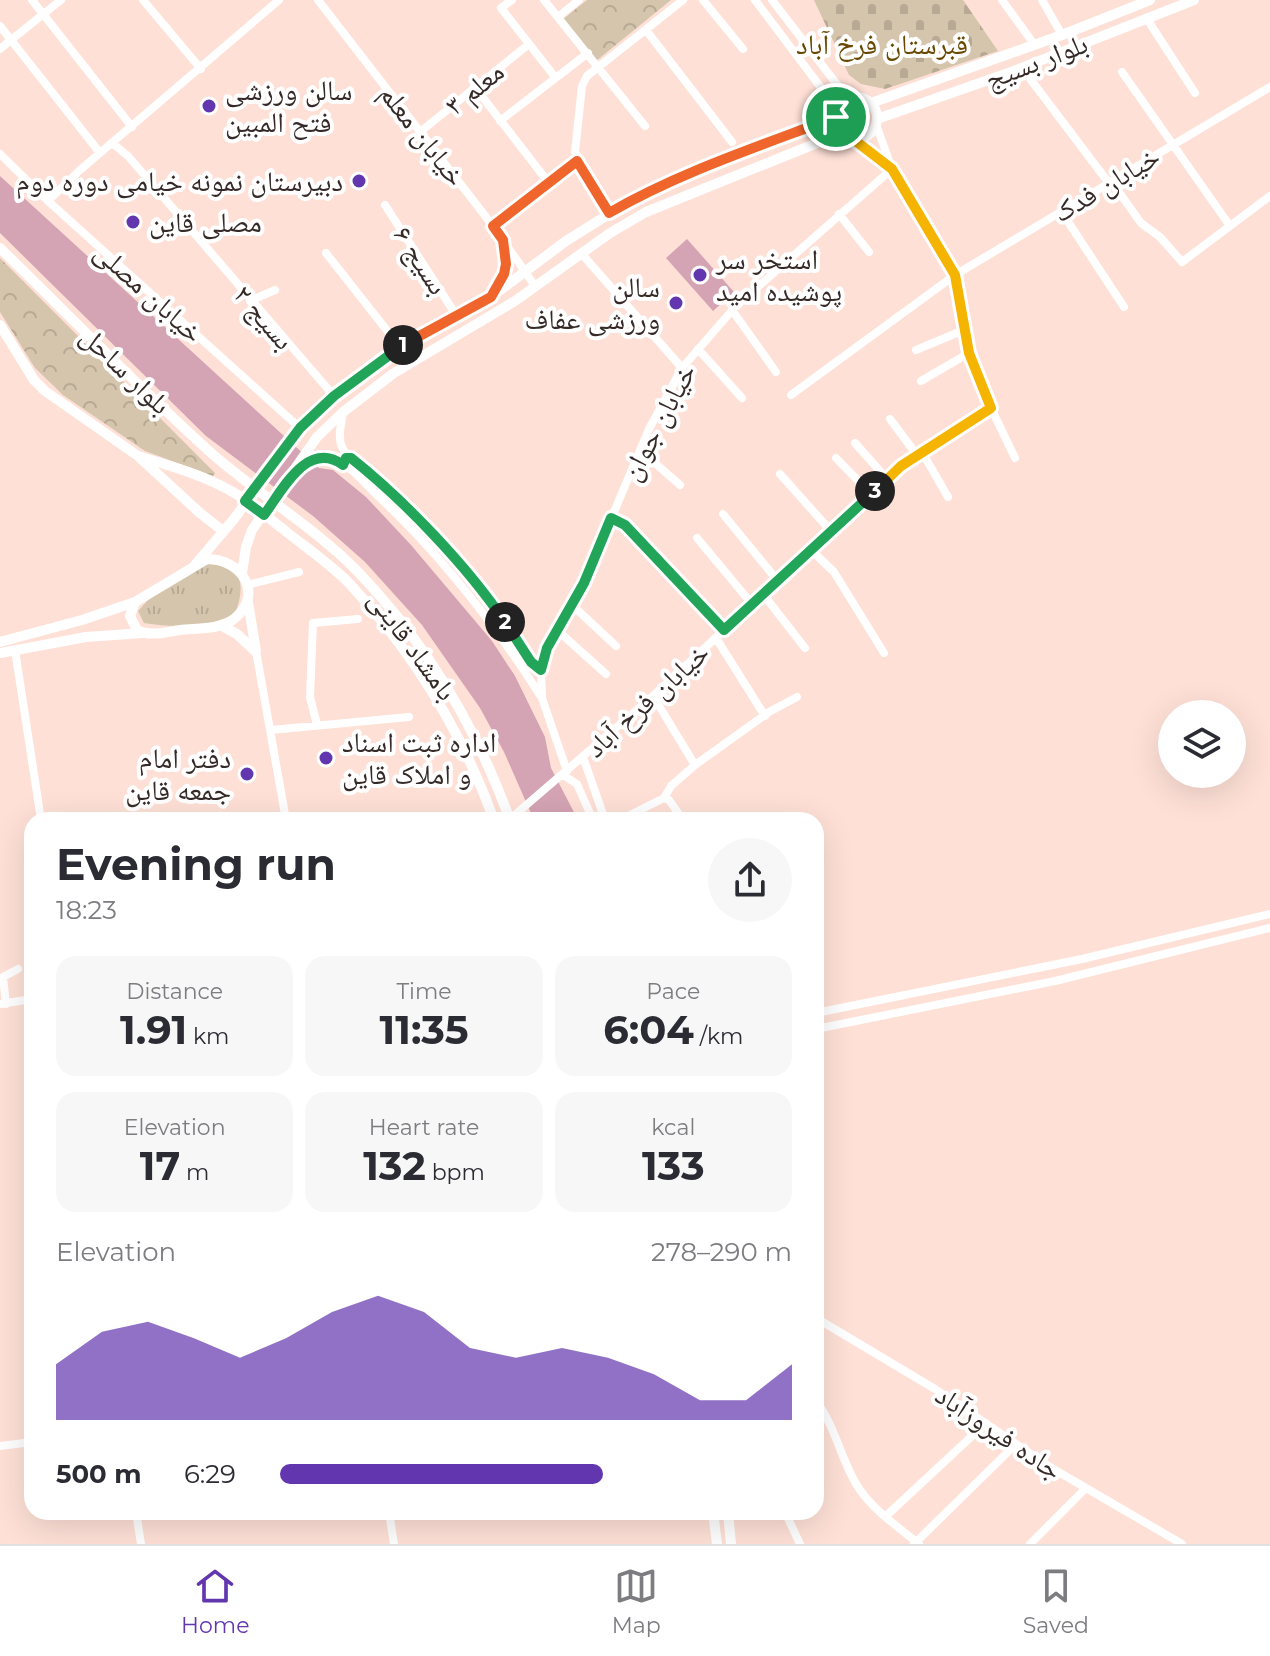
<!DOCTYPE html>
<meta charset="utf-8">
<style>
:root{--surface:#fff;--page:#f7f7f7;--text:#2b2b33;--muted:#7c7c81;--line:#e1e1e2;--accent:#6236ae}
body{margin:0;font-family:Montserrat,"Noto Naskh Arabic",sans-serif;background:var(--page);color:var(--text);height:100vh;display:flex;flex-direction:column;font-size:30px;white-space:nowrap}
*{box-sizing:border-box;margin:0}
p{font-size:26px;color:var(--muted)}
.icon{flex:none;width:44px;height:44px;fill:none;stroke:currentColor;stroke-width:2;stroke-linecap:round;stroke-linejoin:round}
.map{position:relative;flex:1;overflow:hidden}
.side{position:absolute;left:24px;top:812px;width:800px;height:708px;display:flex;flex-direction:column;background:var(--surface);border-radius:24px;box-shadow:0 8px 32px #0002}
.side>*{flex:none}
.controls{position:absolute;left:1158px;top:700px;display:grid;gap:16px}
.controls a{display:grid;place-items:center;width:88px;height:88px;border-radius:50%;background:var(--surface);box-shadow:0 8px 32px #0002;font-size:40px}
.pin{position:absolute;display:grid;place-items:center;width:68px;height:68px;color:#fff;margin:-34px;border:4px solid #fff;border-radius:50%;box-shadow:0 2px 8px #0007}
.km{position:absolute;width:40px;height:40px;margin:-20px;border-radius:50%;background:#222;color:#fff;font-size:22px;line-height:40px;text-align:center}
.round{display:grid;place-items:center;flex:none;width:84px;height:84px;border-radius:42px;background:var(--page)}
.headline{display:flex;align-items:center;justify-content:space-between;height:136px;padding:0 32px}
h1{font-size:44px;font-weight:700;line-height:60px}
.metrics{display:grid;grid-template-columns:repeat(3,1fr);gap:12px;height:136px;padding:8px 32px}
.metrics div{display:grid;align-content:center;border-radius:20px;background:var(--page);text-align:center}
.metrics b{font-size:40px;font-weight:700}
.metrics small{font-size:22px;font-weight:400}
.metrics p{font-size:22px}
.chart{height:224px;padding:16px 32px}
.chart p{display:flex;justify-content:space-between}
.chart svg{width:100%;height:144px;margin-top:8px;fill:var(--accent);opacity:.7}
ul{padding:0 32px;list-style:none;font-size:26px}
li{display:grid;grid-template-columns:128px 96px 1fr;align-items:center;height:60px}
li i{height:20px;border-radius:10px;background:var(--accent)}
.tabs{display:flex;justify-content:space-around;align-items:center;height:112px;border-top:2px solid var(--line);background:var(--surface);font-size:22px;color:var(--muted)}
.tabs a{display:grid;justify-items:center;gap:4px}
.tabs .active{color:var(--accent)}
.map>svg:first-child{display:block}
.grass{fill:url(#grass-tufts)}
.cemetery{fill:url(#cemetery-stones)}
.park{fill:url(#park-crowns)}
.water{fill:#d4a4b4}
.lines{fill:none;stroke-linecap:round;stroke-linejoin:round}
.minor{stroke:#fff;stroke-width:8}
.major{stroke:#fff;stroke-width:10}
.split-1-casing{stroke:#fff;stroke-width:16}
.split-2-casing{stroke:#fff;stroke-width:16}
.split-3-casing{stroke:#fff;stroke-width:16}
.split-4-casing{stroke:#fff;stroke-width:16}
.split-1{stroke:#f0652b;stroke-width:10}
.split-2{stroke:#22a559;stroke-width:10}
.split-3{stroke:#22a559;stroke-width:10}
.split-4{stroke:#f5b400;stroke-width:10}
.poi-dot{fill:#6236ae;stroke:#fff;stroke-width:3}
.labels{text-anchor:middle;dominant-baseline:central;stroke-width:8;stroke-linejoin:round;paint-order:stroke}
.park-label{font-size:28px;fill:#684800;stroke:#fff}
.street-label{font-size:28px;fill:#352a27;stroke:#fff}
.poi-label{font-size:28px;fill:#352a27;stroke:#fff;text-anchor:start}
</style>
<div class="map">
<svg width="1270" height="1544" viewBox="0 0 1270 1544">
<defs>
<pattern id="grass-tufts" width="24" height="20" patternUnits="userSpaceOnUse" patternTransform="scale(2)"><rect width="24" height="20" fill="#d4c5ac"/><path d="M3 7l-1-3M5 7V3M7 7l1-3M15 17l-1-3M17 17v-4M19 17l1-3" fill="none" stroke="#b7a994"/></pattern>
<pattern id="cemetery-stones" width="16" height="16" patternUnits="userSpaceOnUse" patternTransform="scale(2)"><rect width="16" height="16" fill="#d4c5ac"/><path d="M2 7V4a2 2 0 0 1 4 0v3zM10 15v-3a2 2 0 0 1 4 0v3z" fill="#b7a994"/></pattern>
<pattern id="park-crowns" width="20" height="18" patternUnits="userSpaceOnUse" patternTransform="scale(2)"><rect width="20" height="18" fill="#d4c5ac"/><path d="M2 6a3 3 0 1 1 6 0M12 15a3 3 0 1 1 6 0" fill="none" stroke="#b7a994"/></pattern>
</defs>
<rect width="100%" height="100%" fill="#fee0d6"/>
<path class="grass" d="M207,564C243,565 246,584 235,614C205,628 176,628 144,623L138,611L149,599Z"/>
<path class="cemetery" d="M814,0H963L998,51L885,89L861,84L849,75Z"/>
<path class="park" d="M587,0H671L596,61L562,20Z
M0,258L215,473L213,476L145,451L63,395L35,368L0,312Z"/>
<path class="water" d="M0,176L319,468L333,470L366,497L411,545L492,641L515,676L545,737L551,768L578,820H534L504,752L480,708L422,625L393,593L365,562L313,516L206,436L0,233Z
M687,239L734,292L713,311L666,258Z"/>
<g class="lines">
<path class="minor" d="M32,0L132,127
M143,0L201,69
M318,0L493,226L535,286
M512,0L501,8L555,77
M544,0L645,126
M703,0L743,49
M755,0L837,109
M772,0L842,91L854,98
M1002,0L1034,44
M1042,0L1062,35
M558,17L579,0
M1147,19L1195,93
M0,26L100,153
M646,30L732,142
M0,49L61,0
M1022,68L1108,182
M1122,72L1230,226
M474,86L548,182
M500,121L588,53
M876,124L892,169L955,275L969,353L991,408L1015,458
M420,132L529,44
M853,139L891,168
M112,143L128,156L334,396
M0,154L48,201L300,428
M1111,181L1141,223L1160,237L1182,262L1270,196
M48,201L80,170L279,0
M385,205L456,315
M1061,211L1124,307
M609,213L575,152L582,86L587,76L683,0
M839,214L869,252
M493,226L577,161
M326,253L400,347
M581,253L682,368
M250,301L275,290
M732,310L776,372
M698,349L742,398
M916,350L964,330
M921,381L969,353
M791,395L955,275L1270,87
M343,413C341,425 337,438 343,449C353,465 375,477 389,490C430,527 468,572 501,615C515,634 523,655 541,670
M890,419L917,455
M855,443L887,479
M640,450L680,485
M922,452L948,497
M836,458L871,494
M296,469C308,463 323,455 336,460C352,467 366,485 378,496C441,555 494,623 540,695
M780,474L830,530
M723,514L777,580
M611,518L625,525L724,630
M697,538L752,604
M810,549L834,572L884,653
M247,585L299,572
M763,594L805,648
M572,605L616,646
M557,630L606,674
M716,638L765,716
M15,650L41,820
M256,651L286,820
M653,696L695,765
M317,725L310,697L313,623L358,619
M271,730L409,717
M583,757L605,820
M567,771L542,698L541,670L547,648L584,583L649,429L682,368L735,307L892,169
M563,775L577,784L593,820
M664,798L669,800L683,820
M510,819L653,696L901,466L991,408
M620,820L664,798L671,786L695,765L769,712L797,697
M0,1004L32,999
M6,1004L3,977L18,969
M816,1013L1082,959L1270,914
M816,1029L1055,981L1270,928
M816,1318L935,1389L1050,1467L1182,1544
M816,1401C836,1427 841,1461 858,1487C874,1511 897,1526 919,1544
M0,1446L32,1442
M136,1512L141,1544
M389,1512L394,1544
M785,1512L800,1544
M886,1516L986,1423
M914,1544L1015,1445
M1030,1544L1086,1488"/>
<path class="major" d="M835 118a21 21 0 1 1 42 0a21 21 0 1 1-42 0Z
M871,103L1062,35L1150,0
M877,119L1014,71L1194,0
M0,248C69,315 137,386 209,451C257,494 315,527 359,573C427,644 477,729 510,820
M494,292C506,271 506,264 503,240
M0,325L34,380L45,391L138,456L200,513L223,531
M138,456C169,466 201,474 229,490C249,500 266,516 283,529C305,547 329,563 349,583C413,652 462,732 494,820
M207,559C242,559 264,594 235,618C222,630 197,628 180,630C166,632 150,637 137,630L130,616L135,602Z
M195,565L234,519L300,428L334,396L400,347L491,297L566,241L638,196L836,117
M242,573L246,547L252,530L317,437L343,412L394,373L515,301L610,233L646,212L842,133
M248,602L256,651
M222,626L237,634L255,651
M0,642L82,620L135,602
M0,653L86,637L143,633
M713,1512L717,1544
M728,1512L731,1544"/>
</g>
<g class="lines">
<defs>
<path id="split-1" d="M403,345L491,297L504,274L506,264L503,240L493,226L577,161L609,213C680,172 760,146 836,117"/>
<path id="split-2" d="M403,345L334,396L300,428L245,501L264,515C282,491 307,439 343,465L346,458H351C404,500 467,566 505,622"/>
<path id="split-3" d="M505,622L531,662L541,670L547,648L584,583L611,518L625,525L724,630L875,491"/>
<path id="split-4" d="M836,117L835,122L842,133L853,139L892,169L955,275L969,353L991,408L901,466L875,491"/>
</defs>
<use href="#split-1" class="split-1-casing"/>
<use href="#split-2" class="split-2-casing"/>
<use href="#split-3" class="split-3-casing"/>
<use href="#split-4" class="split-4-casing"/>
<use href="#split-1" class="split-1"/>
<use href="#split-2" class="split-2"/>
<use href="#split-3" class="split-3"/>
<use href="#split-4" class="split-4"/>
</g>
<g class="poi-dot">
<circle cx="209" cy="106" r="8"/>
<circle cx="359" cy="181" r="8"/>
<circle cx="133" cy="222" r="8"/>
<circle cx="700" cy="275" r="8"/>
<circle cx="676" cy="303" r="8"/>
<circle cx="326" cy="758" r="8"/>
<circle cx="247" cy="774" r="8"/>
</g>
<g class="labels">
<g class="park-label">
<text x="882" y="44">قبرستان فرخ آباد</text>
</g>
<g class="street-label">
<text transform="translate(1036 61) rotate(-21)">بلوار بسیج</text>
<text transform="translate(474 88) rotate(-39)">معلم ۳</text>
<text transform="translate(423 135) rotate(52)">خیابان معلم</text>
<text transform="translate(1106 184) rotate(-31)">خیابان فدک</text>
<text transform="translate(421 260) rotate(57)">بسیج ۶</text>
<text transform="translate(149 292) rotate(42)">خیابان مصلی</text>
<text transform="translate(264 317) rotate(49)">بسیج ۲</text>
<text transform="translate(126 370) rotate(44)">بلوار ساحل</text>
<text transform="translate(658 422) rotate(-62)">خیابان جوان</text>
<text transform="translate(413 645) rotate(54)">بامشاد قاینی</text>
<text transform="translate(647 700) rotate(-42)">خیابان فرخ آباد</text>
<text transform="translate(999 1432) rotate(34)">جاده فیروزآباد</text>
</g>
<g class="poi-label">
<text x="225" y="90">سالن ورزشی<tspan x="225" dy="32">فتح المبین</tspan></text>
<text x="343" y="181" text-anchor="end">دبیرستان نمونه خیامی دوره دوم</text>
<text x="149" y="222">مصلی قاین</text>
<text x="716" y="259">استخر سر<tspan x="716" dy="32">پوشیده امید</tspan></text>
<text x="660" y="287" text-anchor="end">سالن<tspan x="660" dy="32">ورزشی عفاف</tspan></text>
<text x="342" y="742">اداره ثبت اسناد<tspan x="342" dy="32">و املاک قاین</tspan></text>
<text x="231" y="758" text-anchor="end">دفتر امام<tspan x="231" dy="32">جمعه قاین</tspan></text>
</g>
</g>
</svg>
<div class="controls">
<a><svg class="icon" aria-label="layers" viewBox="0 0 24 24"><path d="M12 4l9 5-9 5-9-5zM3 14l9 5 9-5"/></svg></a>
</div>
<div class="pin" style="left:836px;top:117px;background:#1e9e55"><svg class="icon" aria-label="arrive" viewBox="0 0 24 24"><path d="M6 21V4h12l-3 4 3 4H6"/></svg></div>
<b class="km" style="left:403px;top:345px">1</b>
<b class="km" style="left:505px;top:622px">2</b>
<b class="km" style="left:875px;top:491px">3</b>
<section class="side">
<div class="headline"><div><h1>Evening run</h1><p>18:23</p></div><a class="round"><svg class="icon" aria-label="share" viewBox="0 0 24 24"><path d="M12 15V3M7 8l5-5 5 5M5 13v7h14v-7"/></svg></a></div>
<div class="metrics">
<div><p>Distance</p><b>1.91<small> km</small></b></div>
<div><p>Time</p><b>11:35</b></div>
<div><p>Pace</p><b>6:04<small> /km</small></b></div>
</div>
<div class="metrics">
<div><p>Elevation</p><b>17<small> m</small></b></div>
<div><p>Heart rate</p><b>132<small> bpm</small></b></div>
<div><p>kcal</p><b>133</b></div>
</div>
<div class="chart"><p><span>Elevation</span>278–290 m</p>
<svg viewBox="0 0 160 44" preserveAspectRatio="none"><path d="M0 44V27L10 17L20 14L30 19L40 25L50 19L60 11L70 6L80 11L90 22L100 25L110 22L120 25L130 30L140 38L150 38L160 27V44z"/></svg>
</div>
<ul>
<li><b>500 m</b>6:29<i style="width:63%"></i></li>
</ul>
</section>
</div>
<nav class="tabs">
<a class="active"><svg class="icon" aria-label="home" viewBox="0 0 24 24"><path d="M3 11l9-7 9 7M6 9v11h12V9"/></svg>Home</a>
<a><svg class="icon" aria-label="map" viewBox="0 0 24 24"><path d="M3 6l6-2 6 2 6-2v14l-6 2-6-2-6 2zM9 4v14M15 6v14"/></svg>Map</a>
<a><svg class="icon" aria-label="saved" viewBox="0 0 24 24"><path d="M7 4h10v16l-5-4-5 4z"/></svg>Saved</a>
</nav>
